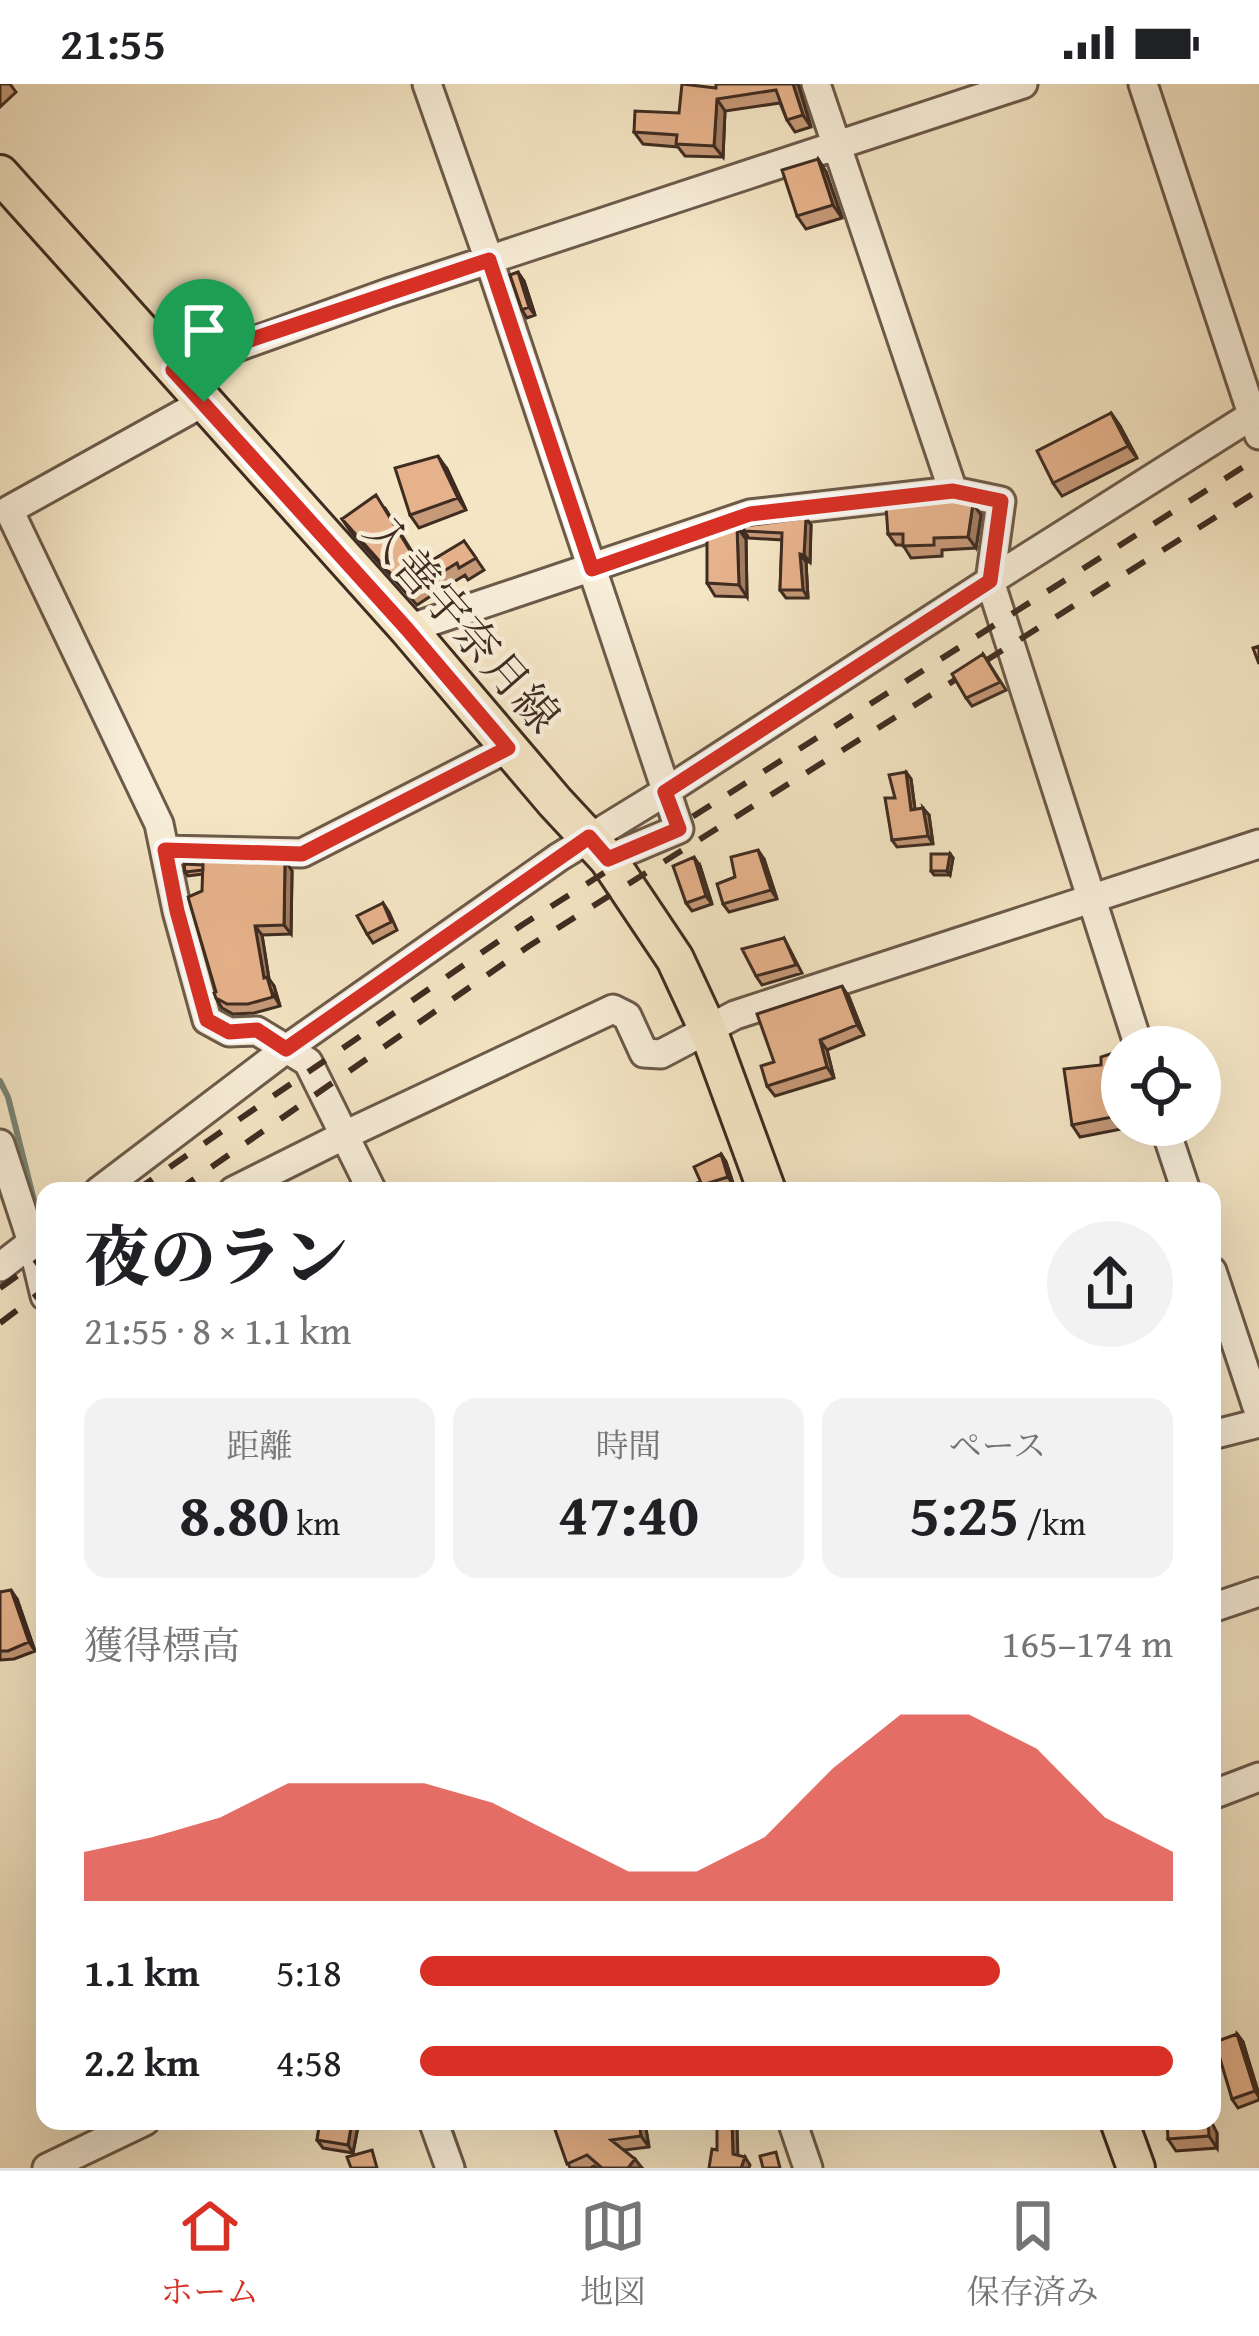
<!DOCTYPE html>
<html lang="ja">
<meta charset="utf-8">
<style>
:root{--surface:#fff;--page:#f2f2f2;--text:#202124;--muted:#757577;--line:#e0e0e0;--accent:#d93025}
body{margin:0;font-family:"Gentium Book Plus","Noto Serif JP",serif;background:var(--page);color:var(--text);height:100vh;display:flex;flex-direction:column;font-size:45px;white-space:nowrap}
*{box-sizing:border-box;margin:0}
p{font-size:39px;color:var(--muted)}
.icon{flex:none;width:66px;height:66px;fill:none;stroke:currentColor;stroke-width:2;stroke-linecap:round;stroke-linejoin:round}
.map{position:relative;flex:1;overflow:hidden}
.side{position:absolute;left:36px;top:1098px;width:1185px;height:948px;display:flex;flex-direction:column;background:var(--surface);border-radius:24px;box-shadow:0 12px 48px #0002}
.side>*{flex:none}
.buttons{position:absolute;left:1101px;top:942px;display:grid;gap:24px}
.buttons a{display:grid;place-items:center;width:120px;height:120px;border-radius:50%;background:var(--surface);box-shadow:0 12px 48px #0002;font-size:60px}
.pin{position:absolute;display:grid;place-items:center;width:102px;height:102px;color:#fff;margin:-123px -51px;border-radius:50% 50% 50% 0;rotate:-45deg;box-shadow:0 0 12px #0007}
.pin .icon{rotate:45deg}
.round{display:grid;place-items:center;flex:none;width:126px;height:126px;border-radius:63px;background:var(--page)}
.headline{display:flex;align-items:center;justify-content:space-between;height:204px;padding:0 48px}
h1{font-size:66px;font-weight:800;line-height:90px}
.figures{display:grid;grid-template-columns:repeat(3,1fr);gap:18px;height:204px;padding:12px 48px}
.figures div{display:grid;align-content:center;border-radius:24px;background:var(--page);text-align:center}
.figures b{font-size:60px;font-weight:800}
.figures small{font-size:33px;font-weight:400}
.figures p{font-size:33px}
.chart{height:336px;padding:24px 48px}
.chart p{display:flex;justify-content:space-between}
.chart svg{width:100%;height:216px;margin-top:12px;fill:var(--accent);opacity:.7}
ul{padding:0 48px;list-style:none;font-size:39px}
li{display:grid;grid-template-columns:192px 144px 1fr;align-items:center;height:90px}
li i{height:30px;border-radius:15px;background:var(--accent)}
.status{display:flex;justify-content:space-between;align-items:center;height:84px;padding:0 60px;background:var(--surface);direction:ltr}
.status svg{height:33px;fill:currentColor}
.dock{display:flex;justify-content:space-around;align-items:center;height:168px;border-top:3px solid var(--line);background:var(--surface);font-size:33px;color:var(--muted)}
.dock a{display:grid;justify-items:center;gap:6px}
.dock .active{color:var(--accent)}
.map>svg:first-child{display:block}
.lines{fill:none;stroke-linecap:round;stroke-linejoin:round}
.stream{stroke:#778575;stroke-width:6}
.minor-casing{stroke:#6c5a4a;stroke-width:33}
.major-casing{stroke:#3f2c21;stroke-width:42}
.minor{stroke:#f8eed9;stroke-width:27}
.major{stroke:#f4e5c4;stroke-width:36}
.rail{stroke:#3f2c21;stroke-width:6;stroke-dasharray:21 21;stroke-linecap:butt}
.wall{fill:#c69978;stroke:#3f2c21;stroke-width:3}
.shaded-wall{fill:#a17d61;stroke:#3f2c21;stroke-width:3}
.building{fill:#e6b28b;stroke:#3f2c21;stroke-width:3}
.route-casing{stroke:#fff;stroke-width:24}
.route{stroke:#d93025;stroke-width:15}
.labels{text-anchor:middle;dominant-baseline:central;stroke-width:9;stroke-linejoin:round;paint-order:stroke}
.street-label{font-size:45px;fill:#3f2c21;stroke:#f8eed9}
</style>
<div class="status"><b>21:55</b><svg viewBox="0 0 49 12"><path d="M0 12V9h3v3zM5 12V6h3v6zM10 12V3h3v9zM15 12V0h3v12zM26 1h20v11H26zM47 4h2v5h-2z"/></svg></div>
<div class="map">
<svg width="1259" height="2084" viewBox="0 0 1259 2084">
<rect width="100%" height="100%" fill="#f4e5c4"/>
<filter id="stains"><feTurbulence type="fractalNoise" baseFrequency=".00167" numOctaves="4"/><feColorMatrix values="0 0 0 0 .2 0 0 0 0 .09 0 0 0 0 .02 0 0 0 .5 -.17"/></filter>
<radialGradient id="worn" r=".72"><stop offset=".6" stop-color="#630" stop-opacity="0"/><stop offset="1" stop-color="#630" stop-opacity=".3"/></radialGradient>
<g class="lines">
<path class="stream" d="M0,997L8,1013L40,1140
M448,2037L464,2084"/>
<defs>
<path id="minor" d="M427,0L489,176L679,745L608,775
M816,0L953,407L1001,417L990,497L1139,963
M1143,0L1259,351
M173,286L388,209L1023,0
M204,318L9,426L159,740L177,827L207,936L229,948L257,947L308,978L372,1107
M408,545L750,430L953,407
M165,766L302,769L508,664
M1164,1041L1186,1107
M0,1060L32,1158L45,1212
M99,1107L286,965L559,773L665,708L990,497L1259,327
M233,1107L345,1051L613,925L627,932L644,969L661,970L735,931L1259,760
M0,1183L44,1149
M1212,1187L1259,1329
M1212,1351L1259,1339
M1212,1524L1259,1508
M1212,1711L1259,1693
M433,2037L450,2084
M792,2037L808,2084
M47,2084L145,2037"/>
<path id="major" d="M0,90L408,545L555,718L608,775L675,875L708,946L767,1107
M1119,2037L1136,2084"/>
</defs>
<use href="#minor" class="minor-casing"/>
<use href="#major" class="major-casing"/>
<use href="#minor" class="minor"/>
<use href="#major" class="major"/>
<path class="rail" d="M135,1107L522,841L1259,373
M177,1107L529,862L1259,406
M0,1204L45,1172
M0,1239L45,1205"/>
</g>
<path class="wall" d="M0,0H10L16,8L0,23Z
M798,0L811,43L795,48L787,36L780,19L725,27L723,73L685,72L678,63L643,60L634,48L679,29L716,4Z
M818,75L826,88L842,134L806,145L797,132Z
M524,197L535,231L527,234L522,226Z
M1111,329L1120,342L1137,374L1062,412L1053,399Z
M447,385L466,426L419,444L410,431Z
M973,420L981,431L976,464L942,466V472L911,474L903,461H896L888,450Z
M385,424L437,508L417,521L351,448L342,435Z
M806,434L811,441L810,478H806L808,514H786L780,506L782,456L749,454L744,447Z
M737,443L746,455L747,513L715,512L707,499Z
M464,457L484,486L468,496L465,491L439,507L431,495Z
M983,570L1006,606L972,622L966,614Z
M906,688L911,695L915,725L929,731L933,760L897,763L892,756L895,714Z
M950,770L953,774L950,791H934L931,787Z
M764,775L777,815L729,828L723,820L735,793Z
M285,777L292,787L291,850L262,851L269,895L274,902L280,922L254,929L233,930L222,924L216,914L203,790L188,792L185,788L203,781Z
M700,782L712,820L692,827L686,819Z
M383,819L389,828L397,846L373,859L367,850Z
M784,854L802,889L762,901L756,892Z
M849,913L864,951L827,966L834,994L775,1012L767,1002L774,978Z
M1122,966V1041H1131L1132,1043L1080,1053L1072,1041L1101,981Z
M721,1070L726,1078L734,1102L717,1107H670L702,1101Z
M0,1508L17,1515L35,1567L14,1575L0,1576Z
M1237,1950L1243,1958L1259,2010V2016L1238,2024L1232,2015Z
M320,2037H359L353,2069L323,2064L317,2056Z
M552,2037L646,2045L649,2063L624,2066L642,2084H597L594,2082L590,2084H570Z
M1211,2040L1217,2049V2064L1176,2067L1168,2055Z"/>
<path class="shaded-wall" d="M793,0H798L811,43L803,31Z
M717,15L725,27L723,73L714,62Z
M818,75L826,88L842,134L833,121Z
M518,188L524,197L535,231L529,223Z
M1111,329L1120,342L1137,374L1128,362Z
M438,372L447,385L466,426L458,414Z
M973,420L981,431L976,464L968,453Z
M806,434L811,441L810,478L804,471Z
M737,443L746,455L747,513L739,501Z
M800,470L806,478L808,514L803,506Z
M906,688L911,695L916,733L911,726Z
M923,724L929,731L933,760L928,752Z
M758,766L764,775L777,815L771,806Z
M950,770L953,774L950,791L947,787Z
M694,773L700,782L712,820L706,812Z
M285,777L292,787L291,850L284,841Z
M255,842L262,851L269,895L274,902L280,922L264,894Z
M842,902L849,913L864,951L857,941Z
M820,956L827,966L834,994L827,983Z
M721,1070L726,1078L734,1102L728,1093Z
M11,1506L17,1515L35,1567L29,1558Z
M1237,1950L1243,1958L1259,2013L1255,2007Z
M352,2037H359L353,2069L348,2061Z
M639,2037L646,2045L649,2063L641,2052Z
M732,2037H737L738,2078L733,2070Z
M1205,2037H1211L1217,2049V2064L1209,2052Z
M745,2073L750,2081L749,2084H741Z
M635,2075L642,2084H628Z"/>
<path class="building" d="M682,0L716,4V0H793L803,31L787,36L776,6L717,15L714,62L676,60L677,51L634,48L635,27L679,29Z
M818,75L833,121L797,132L782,86Z
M518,188L529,223L522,226L510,191Z
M1111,329L1128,362L1053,399L1037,367Z
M438,372L458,414L410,431L395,384Z
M376,411L428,496L408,509L342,435Z
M940,414L973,420L968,453L934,454V461L903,462V450H888L886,423Z
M806,434L804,471L800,470L803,506H780L782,449L744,447V442Z
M724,442L737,443L739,501L707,499V448Z
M464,457L476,474L459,484L457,479L431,495L426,480Z
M1259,562V580L1253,564Z
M983,570L1000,598L966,614L952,590Z
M906,688L911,726L923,724L928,752L892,756L885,714H895L889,691Z
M758,766L771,806L723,820L717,800L735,793L731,773Z
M931,770H950L947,787H931Z
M694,773L706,812L686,819L673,782Z
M203,777H285L284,841L255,842L264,894L267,893L273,913L248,920H227L216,914L214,909L216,908L188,813L202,807Z
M184,780L203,781V786L185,788Z
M383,819L391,838L367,850L357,832Z
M784,854L796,881L756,892L742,865Z
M842,902L857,941L820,956L827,983L767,1002L761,982L774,978L757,930Z
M1122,966V996L1119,997L1122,1031L1072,1041L1064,985L1101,981V973Z
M721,1070L728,1093L702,1101L694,1083Z
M700,1098L704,1107H670Z
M11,1506L29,1558L8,1567H0V1508Z
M1237,1950L1255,2007L1232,2015L1215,1958Z
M320,2037H352L348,2061L317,2056Z
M552,2037H639L641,2052L611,2056L635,2075L628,2084H602L587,2071L567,2080Z
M717,2037H732L733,2070L745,2073L741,2084H709L712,2065L717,2066Z
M1167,2037H1208L1209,2052L1168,2055Z
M372,2066L377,2084H351L347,2073Z
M776,2068L780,2084H763L760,2072Z"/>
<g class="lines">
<defs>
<path id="route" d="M489,176L592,485L750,430L953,407L1001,417L990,497L665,708L679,745L608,775L589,753L286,965L257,946L229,948L207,936L177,827L165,766L302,770L508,664L407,545L173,286L238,260Z"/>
</defs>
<use href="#route" class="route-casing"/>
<use href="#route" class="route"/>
</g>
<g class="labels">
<g class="street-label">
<text transform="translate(463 539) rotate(49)">入善宇奈月線</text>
</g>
</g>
<rect width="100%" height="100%" filter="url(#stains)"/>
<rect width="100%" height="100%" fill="url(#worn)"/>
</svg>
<div class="buttons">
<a><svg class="icon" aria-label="locate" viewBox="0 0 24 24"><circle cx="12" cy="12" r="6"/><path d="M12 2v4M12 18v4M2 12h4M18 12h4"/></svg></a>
</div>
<div class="pin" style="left:204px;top:318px;background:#1e9e55"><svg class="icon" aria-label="arrive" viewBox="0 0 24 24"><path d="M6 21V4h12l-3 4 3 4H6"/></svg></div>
<section class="side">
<div class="headline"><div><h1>夜のラン</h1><p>21:55 · 8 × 1.1 km</p></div><a class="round"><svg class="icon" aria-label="share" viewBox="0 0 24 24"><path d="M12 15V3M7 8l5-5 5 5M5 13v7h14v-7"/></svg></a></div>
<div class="figures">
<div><p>距離</p><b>8.80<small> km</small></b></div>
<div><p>時間</p><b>47:40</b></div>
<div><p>ペース</p><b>5:25<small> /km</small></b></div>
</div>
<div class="chart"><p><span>獲得標高</span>165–174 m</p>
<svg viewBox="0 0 160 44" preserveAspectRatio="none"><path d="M0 44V34L10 31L20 27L30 20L40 20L50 20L60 24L70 31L80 38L90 38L100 31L110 17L120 6L130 6L140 13L150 27L160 34V44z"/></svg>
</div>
<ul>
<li><b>1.1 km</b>5:18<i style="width:77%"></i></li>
<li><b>2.2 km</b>4:58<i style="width:100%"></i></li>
</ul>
</section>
</div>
<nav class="dock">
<a class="active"><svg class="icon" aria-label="home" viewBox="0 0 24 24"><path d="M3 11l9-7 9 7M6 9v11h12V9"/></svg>ホーム</a>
<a><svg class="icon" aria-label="map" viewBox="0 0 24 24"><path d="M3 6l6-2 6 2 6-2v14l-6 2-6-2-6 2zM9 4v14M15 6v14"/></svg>地図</a>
<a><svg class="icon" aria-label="saved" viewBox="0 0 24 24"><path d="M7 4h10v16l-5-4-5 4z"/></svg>保存済み</a>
</nav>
